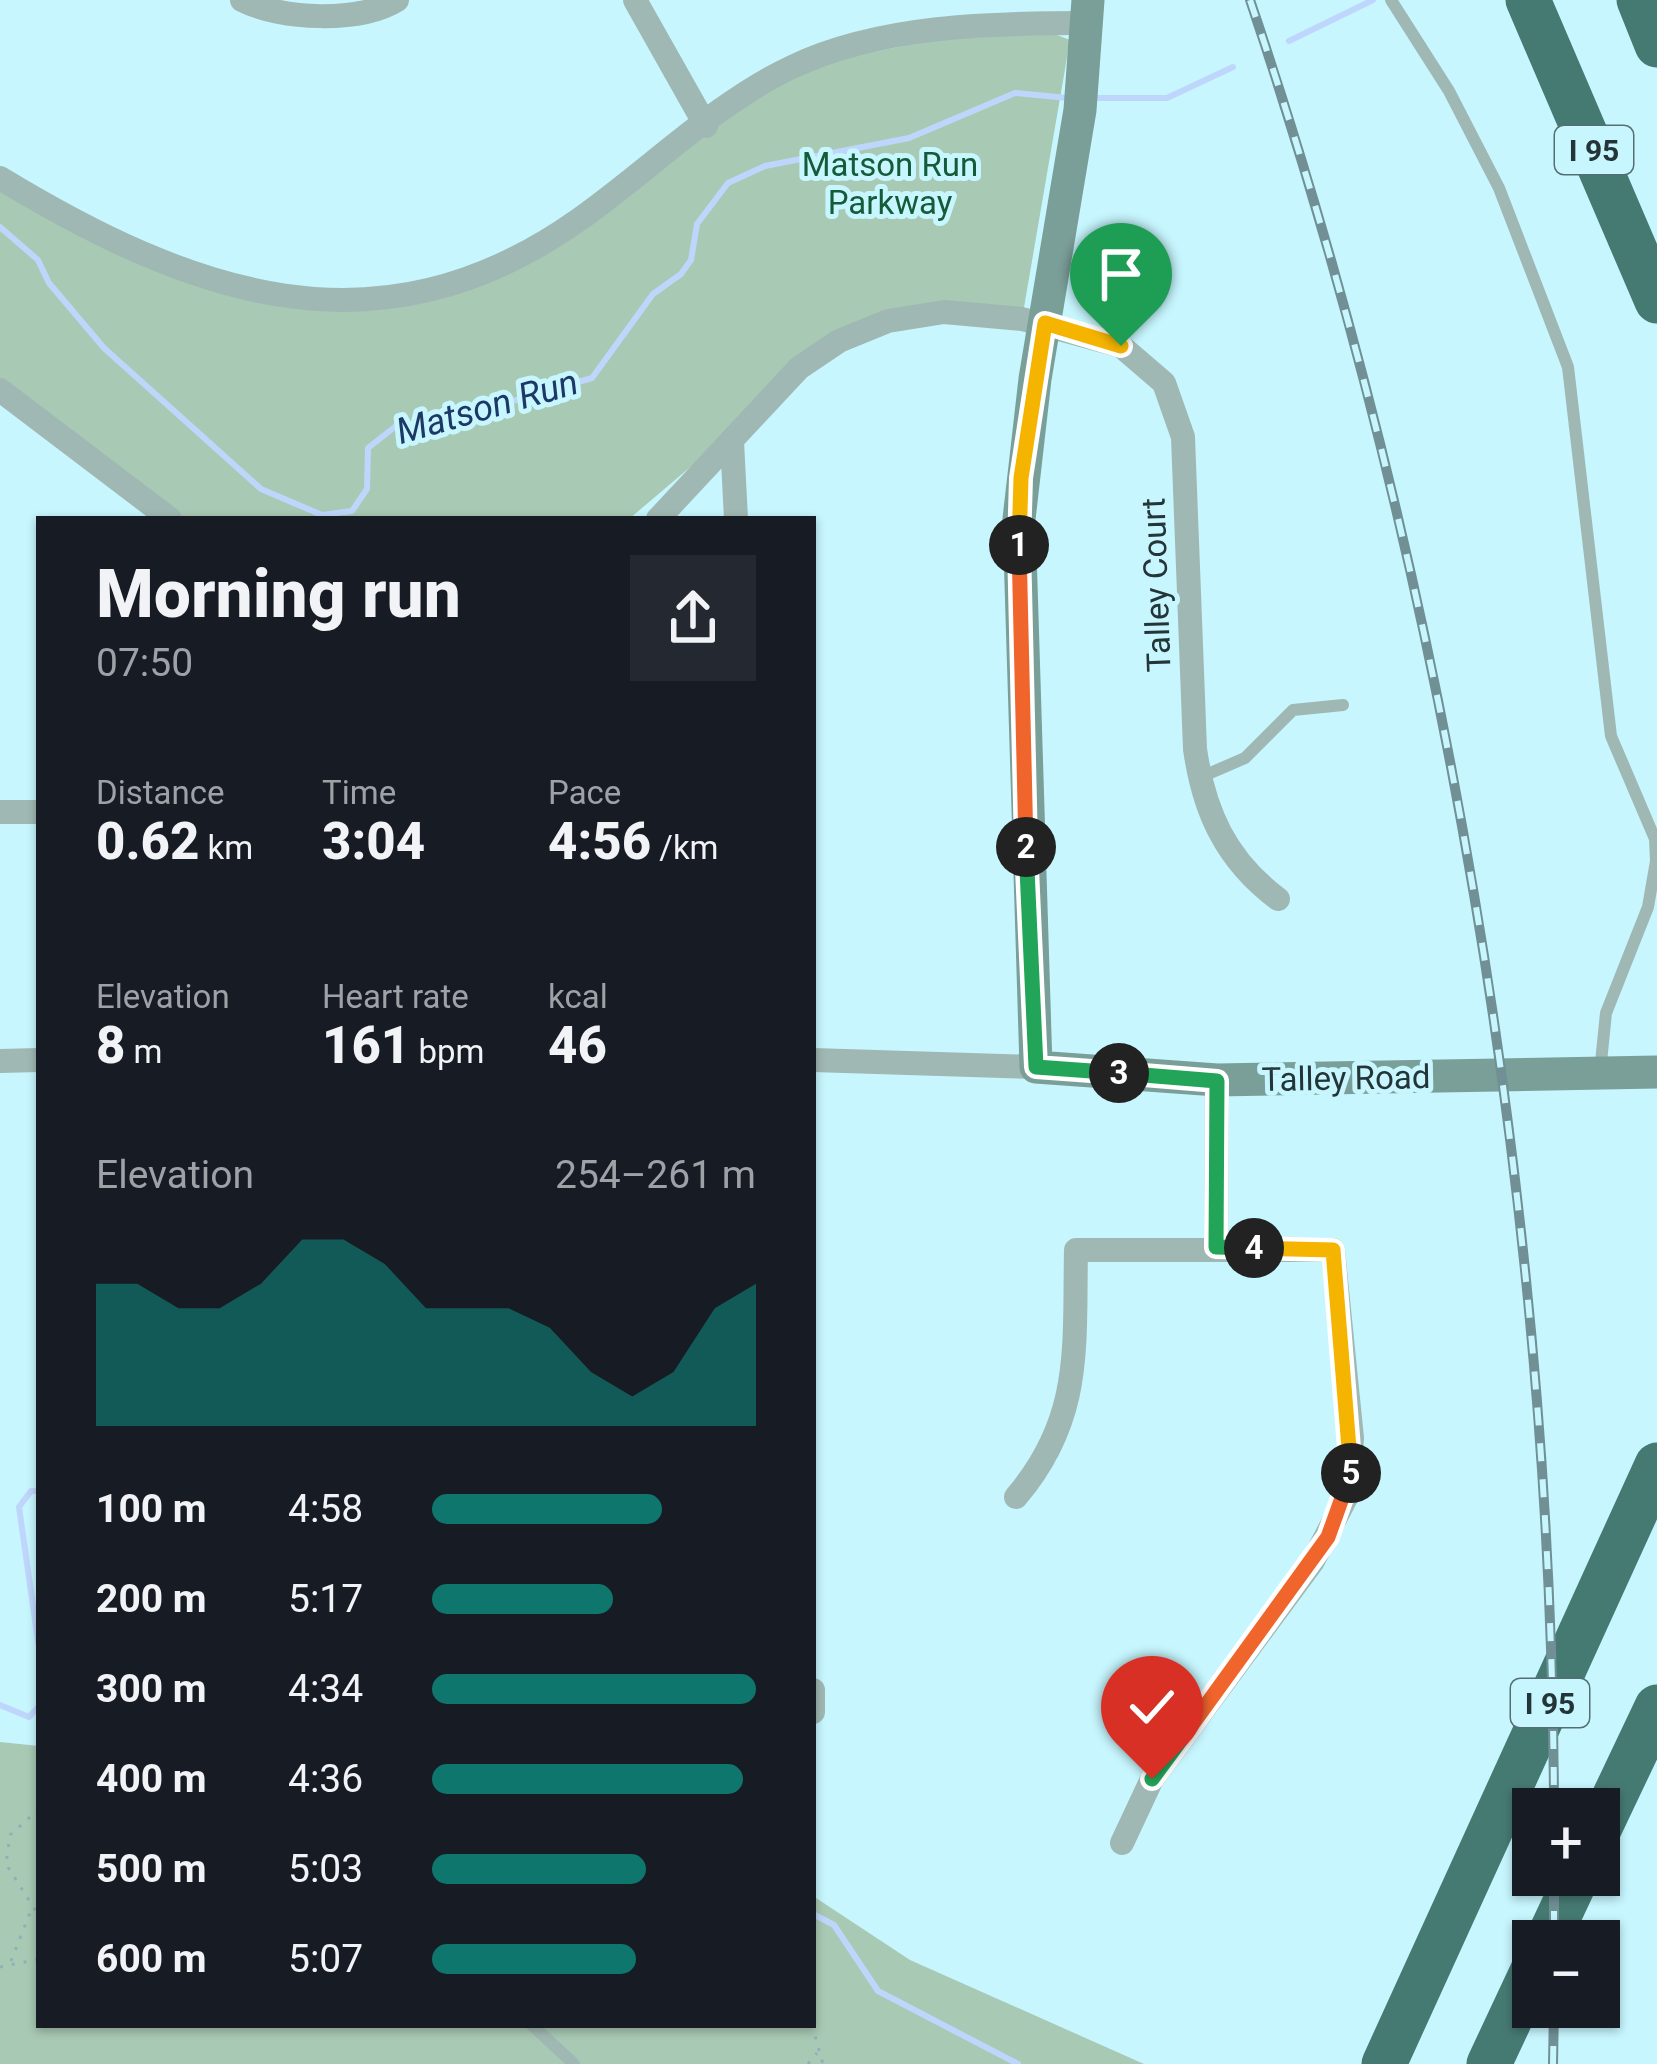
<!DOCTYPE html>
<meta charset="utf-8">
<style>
:root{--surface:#171b24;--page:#242831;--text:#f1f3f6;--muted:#9ea1a6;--accent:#0f766e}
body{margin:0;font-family:Roboto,sans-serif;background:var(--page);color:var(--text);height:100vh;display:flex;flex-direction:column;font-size:45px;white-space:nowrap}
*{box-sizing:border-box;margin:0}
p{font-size:39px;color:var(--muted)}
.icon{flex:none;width:66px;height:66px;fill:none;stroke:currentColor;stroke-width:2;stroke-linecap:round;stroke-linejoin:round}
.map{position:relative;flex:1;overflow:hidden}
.drawer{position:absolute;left:36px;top:516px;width:780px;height:1512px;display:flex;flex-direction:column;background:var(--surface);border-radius:0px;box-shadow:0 3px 9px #0004}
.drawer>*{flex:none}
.tools{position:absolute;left:1512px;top:1788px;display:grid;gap:24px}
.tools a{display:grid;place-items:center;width:108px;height:108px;border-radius:0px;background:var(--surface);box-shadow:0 3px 9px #0004;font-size:60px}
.pin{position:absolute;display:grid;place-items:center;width:102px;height:102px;color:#fff;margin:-123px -51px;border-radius:50% 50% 50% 0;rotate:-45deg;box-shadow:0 0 12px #0007}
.pin .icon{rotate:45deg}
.km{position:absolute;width:60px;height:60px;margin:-30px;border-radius:50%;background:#222;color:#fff;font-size:33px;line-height:60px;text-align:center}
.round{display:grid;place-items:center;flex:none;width:126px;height:126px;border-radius:0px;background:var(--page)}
.head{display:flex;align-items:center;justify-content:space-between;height:204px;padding:0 60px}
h1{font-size:66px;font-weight:800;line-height:90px}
.figures{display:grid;grid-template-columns:repeat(3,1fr);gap:18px;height:204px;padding:12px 60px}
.figures div{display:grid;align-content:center}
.figures b{font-size:51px;font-weight:800}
.figures small{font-size:33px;font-weight:400}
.figures p{font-size:33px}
.chart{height:336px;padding:24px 60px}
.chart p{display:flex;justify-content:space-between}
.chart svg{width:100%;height:216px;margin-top:12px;fill:var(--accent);opacity:.7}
ul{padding:0 60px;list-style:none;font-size:39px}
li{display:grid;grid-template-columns:192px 144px 1fr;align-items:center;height:90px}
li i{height:30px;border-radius:15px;background:var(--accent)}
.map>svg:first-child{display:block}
.green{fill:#a8c9b4}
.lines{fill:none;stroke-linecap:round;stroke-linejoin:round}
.stream{stroke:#bfd6fc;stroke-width:6}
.path{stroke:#8db1b8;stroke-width:3;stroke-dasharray:3 9;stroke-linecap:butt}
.lane{stroke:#a0b8b3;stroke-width:12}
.street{stroke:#a0b8b3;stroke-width:24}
.secondary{stroke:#7a9e98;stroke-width:33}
.highway{stroke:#457a72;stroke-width:45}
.rail-casing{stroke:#709095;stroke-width:10}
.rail{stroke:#c7f6fe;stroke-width:6;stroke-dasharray:18;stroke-linecap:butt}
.split-1-casing{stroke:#fff;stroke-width:24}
.split-2-casing{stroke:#fff;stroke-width:24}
.split-3-casing{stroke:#fff;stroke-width:24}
.split-4-casing{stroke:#fff;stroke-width:24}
.split-5-casing{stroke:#fff;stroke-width:24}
.split-6-casing{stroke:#fff;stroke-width:24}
.split-7-casing{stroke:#fff;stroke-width:24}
.split-1{stroke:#f5b400;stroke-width:15}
.split-2{stroke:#f0652b;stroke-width:15}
.split-3{stroke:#22a559;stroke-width:15}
.split-4{stroke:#22a559;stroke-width:15}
.split-5{stroke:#f5b400;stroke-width:15}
.split-6{stroke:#f0652b;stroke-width:15}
.split-7{stroke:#22a559;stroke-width:15}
.labels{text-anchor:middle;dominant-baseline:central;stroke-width:10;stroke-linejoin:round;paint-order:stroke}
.shield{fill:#c7f6fe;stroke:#546f73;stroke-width:3}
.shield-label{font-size:30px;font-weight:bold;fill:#233538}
.park-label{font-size:33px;fill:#135b39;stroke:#c7f6fe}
.street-label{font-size:33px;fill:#233538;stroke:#c7f6fe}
.water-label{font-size:36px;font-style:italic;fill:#1b3866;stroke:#c7f6fe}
</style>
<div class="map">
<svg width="1657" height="2064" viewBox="0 0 1657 2064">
<rect width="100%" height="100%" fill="#c7f6fe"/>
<path class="green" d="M1026,23L1070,40L1022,319L944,312L839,341L629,519H172L0,390V178L164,267L330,300L489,270L792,67Z
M0,1742L39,1746V2025H813V1896L910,1960L1144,2064H0Z"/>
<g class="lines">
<path class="stream" d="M1289,41L1373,0
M1094,98H1167L1233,67
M0,227L38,260L49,283L104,348L261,489L322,515L352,511L367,489L368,448L396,426L433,424L592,378L653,294L681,274L691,260L697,224L728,183L765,166L909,138L1015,93L1068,98
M39,1491H31L19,1507L39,1648
M0,1705L29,1717L39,1706
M813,1914L834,1925L878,1991L1018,2064"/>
<path class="path" d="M39,1809L10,1835L6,1864L39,1916
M11,1961L30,1913
M0,1967L39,1959
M812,2025L823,2064
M808,2064L817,2053"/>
<path class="lane" d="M1391,0L1449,91L1499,188L1568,367L1611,736L1655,839L1656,861L1648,907L1606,1013L1600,1072
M1201,777L1245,758L1293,710L1343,705
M532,2025L574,2064"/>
<path class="street" d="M242,0C281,20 360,23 397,0
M635,0L706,126
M0,178C190,293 376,362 577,221C646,173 715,103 792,67C880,25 992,23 1088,23
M0,390L170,519
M732,441L736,519
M658,519L799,368L839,341L888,321L944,312L1022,319L1121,346L1164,383L1183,437L1195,749C1204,812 1226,860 1278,899
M0,812H39
M813,1060L1036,1067
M0,1061L39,1060
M1216,1247L1217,1080
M1016,1497C1083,1418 1074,1348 1076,1250H1333L1352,1438L1348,1494L1313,1561L1152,1779L1122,1843
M813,1690V1712"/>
<path class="secondary" d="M1088,0L1080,110L1035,379L1019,519L1036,1067L1217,1080L1657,1072"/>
<path class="highway" d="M1528,0L1657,301
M1639,0L1657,45
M1599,1829L1657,1707
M1547,1941L1578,1875
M1384,2064L1657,1465
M1489,2064L1533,1970"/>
<defs>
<path id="rail" d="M1250,0C1443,570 1552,1207 1554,1809
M1554,1875V1941
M1553,2064L1554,2007"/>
</defs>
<use href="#rail" class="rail-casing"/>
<use href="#rail" class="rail"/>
</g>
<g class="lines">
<defs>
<path id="split-1" d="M1019,545L1021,478L1045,323L1121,346"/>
<path id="split-2" d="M1019,545L1026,847"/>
<path id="split-3" d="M1026,847L1036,1067L1119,1073"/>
<path id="split-4" d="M1119,1073L1217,1081L1216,1247L1254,1248"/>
<path id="split-5" d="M1254,1248L1333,1250L1351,1473"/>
<path id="split-6" d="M1191,1726L1328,1537L1351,1473"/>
<path id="split-7" d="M1152,1779L1191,1726"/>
</defs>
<use href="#split-1" class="split-1-casing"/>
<use href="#split-2" class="split-2-casing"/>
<use href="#split-3" class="split-3-casing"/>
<use href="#split-4" class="split-4-casing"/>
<use href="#split-5" class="split-5-casing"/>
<use href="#split-6" class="split-6-casing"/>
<use href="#split-7" class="split-7-casing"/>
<use href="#split-1" class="split-1"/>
<use href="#split-2" class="split-2"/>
<use href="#split-3" class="split-3"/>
<use href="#split-4" class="split-4"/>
<use href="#split-5" class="split-5"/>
<use href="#split-6" class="split-6"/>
<use href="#split-7" class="split-7"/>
</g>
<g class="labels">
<g class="shield">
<rect x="1555" y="126" width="78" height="48" rx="9"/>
<rect x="1511" y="1679" width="78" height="48" rx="9"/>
</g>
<g class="shield-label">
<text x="1594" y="150">I 95</text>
<text x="1550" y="1703">I 95</text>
</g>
<g class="park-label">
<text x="890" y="164">Matson Run<tspan x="890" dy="38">Parkway</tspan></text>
</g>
<g class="street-label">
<text transform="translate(1156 585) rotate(-92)">Talley Court</text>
<text transform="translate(1346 1078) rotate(-1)">Talley Road</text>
</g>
<g class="water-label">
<text transform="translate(487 407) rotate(-16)">Matson Run</text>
</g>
</g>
</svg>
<div class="tools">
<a>+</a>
<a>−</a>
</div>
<div class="pin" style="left:1121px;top:346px;background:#1e9e55"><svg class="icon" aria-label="arrive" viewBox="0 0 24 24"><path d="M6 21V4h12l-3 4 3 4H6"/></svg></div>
<div class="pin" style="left:1152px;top:1779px;background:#d93025"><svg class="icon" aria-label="check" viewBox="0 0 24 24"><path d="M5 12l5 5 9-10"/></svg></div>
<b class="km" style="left:1019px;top:545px">1</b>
<b class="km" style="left:1026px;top:847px">2</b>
<b class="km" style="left:1119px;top:1073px">3</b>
<b class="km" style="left:1254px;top:1248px">4</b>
<b class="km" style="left:1351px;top:1473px">5</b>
<section class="drawer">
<div class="head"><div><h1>Morning run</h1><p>07:50</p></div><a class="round"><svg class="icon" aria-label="share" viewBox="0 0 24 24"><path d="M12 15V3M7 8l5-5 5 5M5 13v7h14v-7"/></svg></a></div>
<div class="figures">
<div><p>Distance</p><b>0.62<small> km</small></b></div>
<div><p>Time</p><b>3:04</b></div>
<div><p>Pace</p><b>4:56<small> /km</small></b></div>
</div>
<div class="figures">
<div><p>Elevation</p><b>8<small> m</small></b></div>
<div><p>Heart rate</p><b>161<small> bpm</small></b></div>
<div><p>kcal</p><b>46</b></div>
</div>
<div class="chart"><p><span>Elevation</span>254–261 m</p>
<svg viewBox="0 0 160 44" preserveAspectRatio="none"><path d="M0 44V15L10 15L20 20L30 20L40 15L50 6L60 6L70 11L80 20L90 20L100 20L110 24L120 33L130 38L140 33L150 20L160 15V44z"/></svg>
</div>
<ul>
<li><b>100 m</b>4:58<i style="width:71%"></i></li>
<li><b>200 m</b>5:17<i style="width:56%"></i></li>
<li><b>300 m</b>4:34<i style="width:100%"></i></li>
<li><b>400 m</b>4:36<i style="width:96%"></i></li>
<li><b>500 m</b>5:03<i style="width:66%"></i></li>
<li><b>600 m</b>5:07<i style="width:63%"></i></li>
</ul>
</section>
</div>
